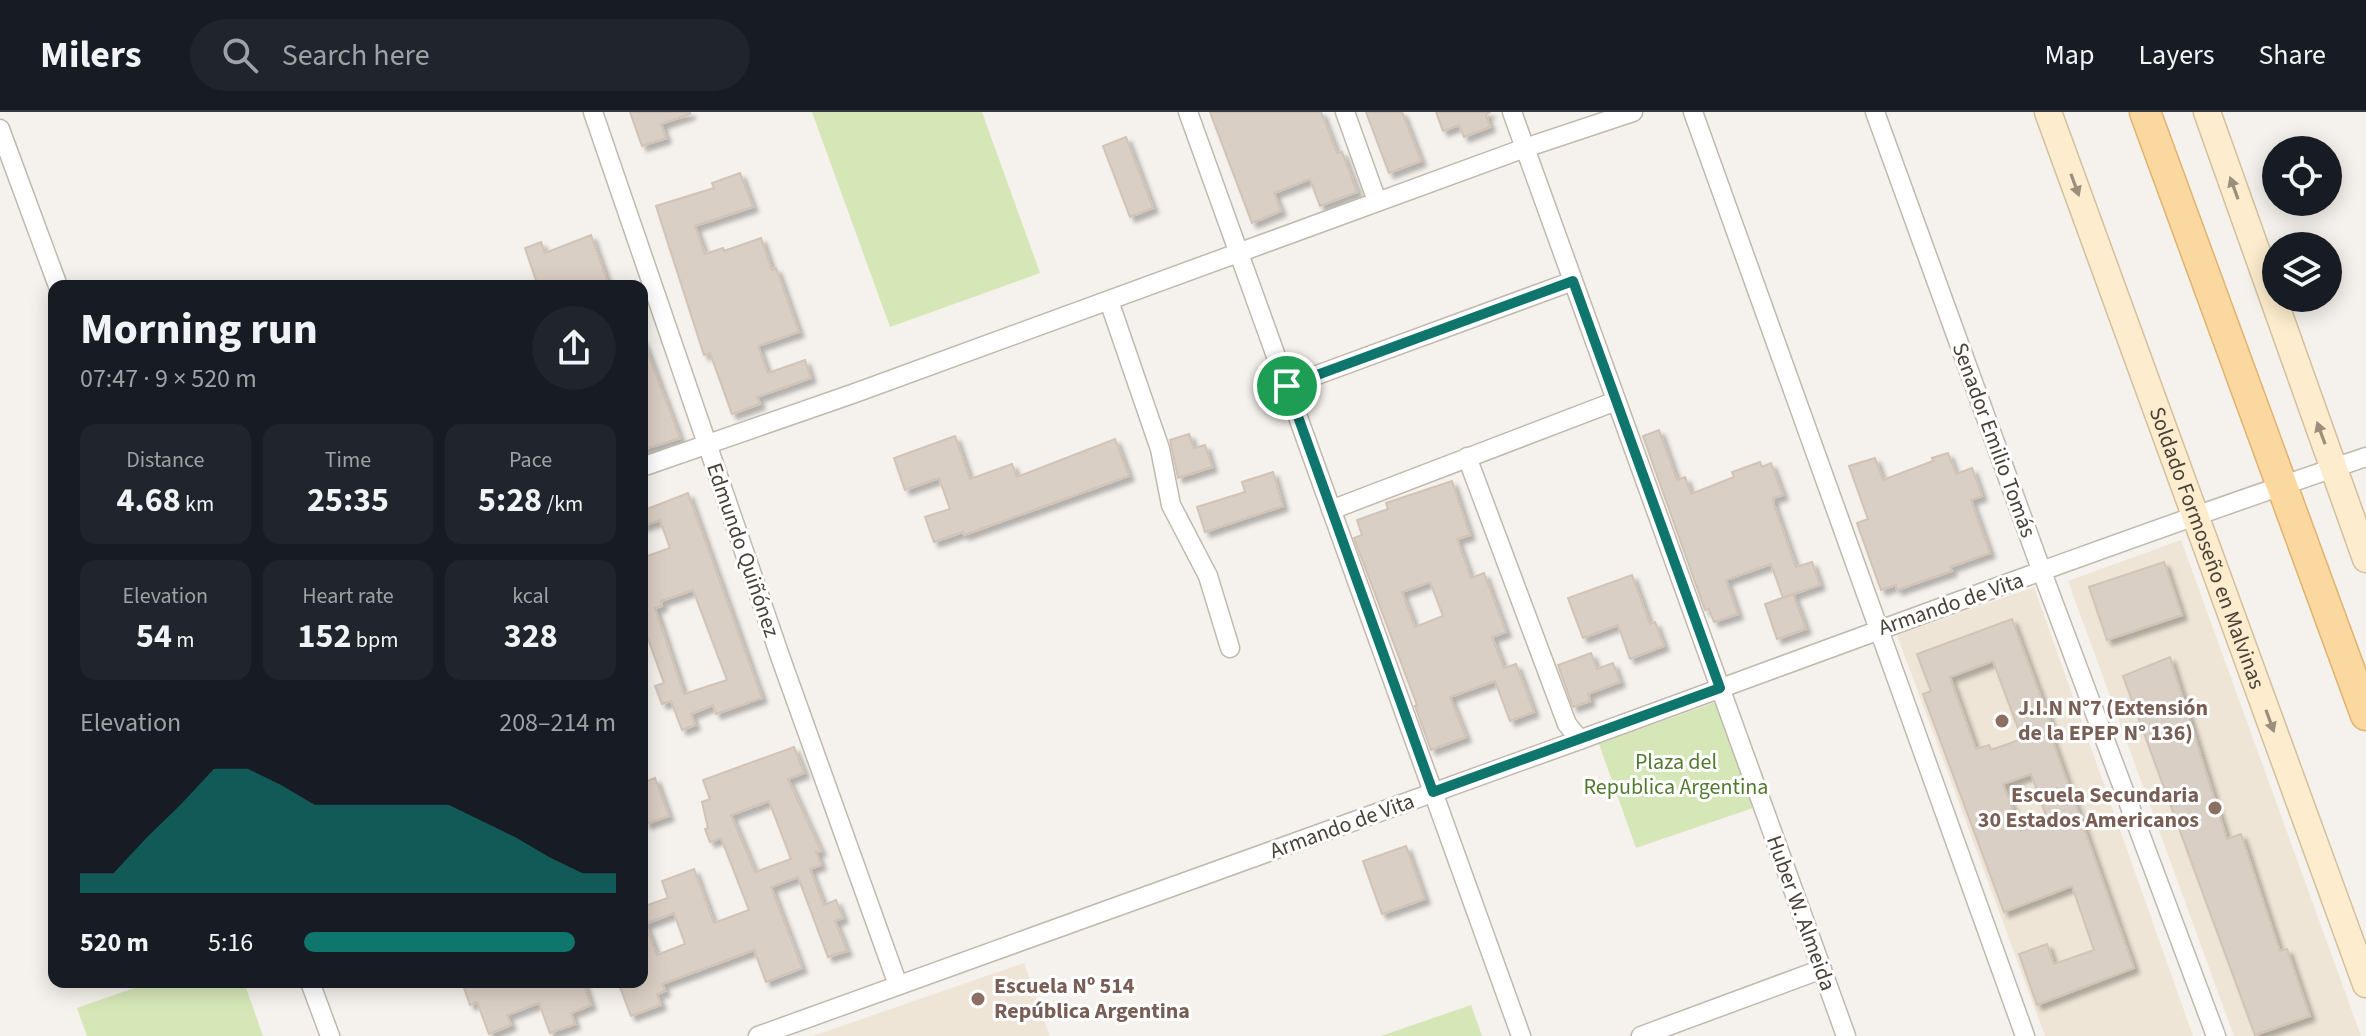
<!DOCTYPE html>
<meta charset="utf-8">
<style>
:root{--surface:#171b24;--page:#20242c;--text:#f1f3f6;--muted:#9ea1a6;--line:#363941;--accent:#0f766e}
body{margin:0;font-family:"Source Sans 3",sans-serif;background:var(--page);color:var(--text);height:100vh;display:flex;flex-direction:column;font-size:30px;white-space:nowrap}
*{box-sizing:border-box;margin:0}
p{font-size:26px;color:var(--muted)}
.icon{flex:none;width:44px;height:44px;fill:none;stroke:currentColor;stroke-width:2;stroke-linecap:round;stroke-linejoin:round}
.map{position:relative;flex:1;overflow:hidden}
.drawer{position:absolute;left:48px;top:168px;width:600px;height:708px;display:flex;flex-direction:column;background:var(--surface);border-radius:16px;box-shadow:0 4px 20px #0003}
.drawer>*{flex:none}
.tools{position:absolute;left:2262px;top:24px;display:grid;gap:16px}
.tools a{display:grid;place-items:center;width:80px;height:80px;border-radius:50%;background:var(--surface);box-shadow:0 4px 20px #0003;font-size:40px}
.pin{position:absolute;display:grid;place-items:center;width:68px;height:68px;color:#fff;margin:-34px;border:4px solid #fff;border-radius:50%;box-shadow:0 2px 8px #0007}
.round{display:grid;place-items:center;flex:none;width:84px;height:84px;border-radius:42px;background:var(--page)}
.summary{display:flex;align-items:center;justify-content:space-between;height:136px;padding:0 32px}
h1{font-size:44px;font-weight:700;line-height:60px}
.figures{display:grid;grid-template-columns:repeat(3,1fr);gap:12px;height:136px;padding:8px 32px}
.figures div{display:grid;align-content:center;border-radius:16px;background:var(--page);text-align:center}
.figures b{font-size:34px;font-weight:700}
.figures small{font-size:22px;font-weight:400}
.figures p{font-size:22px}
.chart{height:224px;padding:16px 32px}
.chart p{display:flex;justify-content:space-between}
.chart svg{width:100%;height:144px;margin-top:8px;fill:var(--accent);opacity:.7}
ul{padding:0 32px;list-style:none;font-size:26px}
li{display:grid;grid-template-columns:128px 96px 1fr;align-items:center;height:60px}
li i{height:20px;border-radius:10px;background:var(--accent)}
header{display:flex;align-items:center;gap:48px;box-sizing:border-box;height:112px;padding:0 40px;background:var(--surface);border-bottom:2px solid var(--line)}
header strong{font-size:38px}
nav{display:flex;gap:44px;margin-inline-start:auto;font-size:28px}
.search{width:560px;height:72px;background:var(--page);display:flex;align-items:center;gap:20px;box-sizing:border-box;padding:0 28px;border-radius:44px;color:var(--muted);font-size:30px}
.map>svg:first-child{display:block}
.education{fill:#eee5d6}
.green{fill:#d6e7b7}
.building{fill:#dacfc4;stroke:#d1c3b5;stroke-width:2;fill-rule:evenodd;filter:url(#shadow)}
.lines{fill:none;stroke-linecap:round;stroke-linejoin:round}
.street-casing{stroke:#c1b8ae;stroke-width:21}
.secondary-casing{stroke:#d3c09d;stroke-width:29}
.primary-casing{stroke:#e0b36f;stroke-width:33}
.street{stroke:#fff;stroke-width:18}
.secondary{stroke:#fdedce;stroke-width:26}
.primary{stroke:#fad8a0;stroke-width:30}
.oneway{fill:#9b8f7c}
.route-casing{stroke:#fff;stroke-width:16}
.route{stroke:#0f766e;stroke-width:10}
.education-dot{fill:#8d6e63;stroke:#fff;stroke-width:3}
.labels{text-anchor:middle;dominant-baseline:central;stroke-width:6;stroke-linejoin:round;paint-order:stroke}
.street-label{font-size:22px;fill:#4a4239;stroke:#fff}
.education-label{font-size:22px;font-weight:bold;fill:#785e54;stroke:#fff;text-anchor:start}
.park-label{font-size:22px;fill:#527a2e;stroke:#fff}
</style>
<header>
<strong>Milers</strong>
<div class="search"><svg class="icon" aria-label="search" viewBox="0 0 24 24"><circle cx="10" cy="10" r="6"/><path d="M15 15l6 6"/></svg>Search here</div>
<nav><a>Map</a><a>Layers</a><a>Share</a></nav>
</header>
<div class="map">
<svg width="2366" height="924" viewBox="0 0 2366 924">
<defs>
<filter id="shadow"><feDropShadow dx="5" dy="5" stdDeviation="2" flood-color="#0004"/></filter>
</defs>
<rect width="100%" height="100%" fill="#f5f1ec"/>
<path class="education" d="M2181,428L2361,924H2234L2068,469Z
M2034,475L2193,924H2045L1897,523Z
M1024,851L1050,924H813Z"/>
<path class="green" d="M812,0H982L1040,161L890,215Z
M1716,590L1753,696L1636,736L1599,632Z
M151,870H244L263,924H87L77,896Z
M1471,893L1482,924H1381Z"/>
<path class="building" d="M630,0H690V2L661,12L666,26L642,34Z
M1210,0H1321L1337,41L1342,40L1357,80L1320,94L1310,67L1274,81L1281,99L1252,111Z
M1366,0H1402L1421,49L1389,61Z
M1436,0H1490L1486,3L1490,15L1464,25L1459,13L1443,19Z
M1126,25L1153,96L1130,105L1103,34Z
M740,61L753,95L695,114L705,142L723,136L724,139L761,126L772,158L776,156L799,220L758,234L768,261L805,248L811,266L757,285L760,292L732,302L710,241L704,243L656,94L714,76L712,71Z
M591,123L609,174H538L525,136L541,130L545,141Z
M642,226L680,326L642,338Z
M1659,318L1677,368L1685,365L1691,382L1734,365L1732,360L1760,350L1762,355L1771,351L1783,383L1773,386L1774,393L1796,455L1812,450L1820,473L1783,486L1771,452L1726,468L1738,502L1714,510L1709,497L1705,498L1643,324Z
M1189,322L1194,336L1205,333L1212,355L1178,366L1170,328Z
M955,324L970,367L1012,352L1017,365L1115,327L1129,364L964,423L963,420L934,430L925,405L950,397L939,366L905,378L894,346Z
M1948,341L1956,362L1972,356L1982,384L1971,388L1990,441L1950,455L1952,459L1897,478L1896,473L1881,478L1857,411L1868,407L1849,354L1875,346L1883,368L1933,349L1932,346Z
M1273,360L1283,394L1205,420L1197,395L1245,380L1242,370Z
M1452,369L1470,423L1457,427L1471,466L1484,461L1506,520L1492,525L1504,556L1516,552L1534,600L1510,609L1495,569L1450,585L1466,625L1431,638L1415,594L1417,593L1354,426L1362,423L1357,408L1388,397L1386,391ZM1430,470L1443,504L1415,515L1402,480Z
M688,381L762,586L716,602L713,593L691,602L695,613L682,618L671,589L662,592L655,574L664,571L642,510V446L670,436L660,408L642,414V399ZM693,478L727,568L684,582L655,496L662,494L661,489Z
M2164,450L2182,503L2107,528L2089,475Z
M1632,463L1650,512L1655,510L1664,534L1630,547L1618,513L1583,526L1568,486Z
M1793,482L1806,517L1777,527L1765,492Z
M2012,507L2051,612L2047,613L2134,856L2037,893L2019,842L2047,832L2054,852L2094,838L2072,774L2004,800L1923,582L1931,579L1917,542ZM1993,549L2022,627L1991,638L1989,633L1976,637L1950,565ZM2031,662L2048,709L2021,719L2003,672Z
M1591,541L1597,557L1613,551L1620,570L1588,582L1590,589L1573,595L1558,553Z
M2170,545L2227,727L2241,722L2280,839L2287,837L2310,904L2255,923L2123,564Z
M794,635L804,661L788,667L821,739L816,740L821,753L810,757L824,793L836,788L843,806L835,809L847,839L828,845L798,765L771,775L802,856L766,870L754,838L662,872L665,879L657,882L661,893L631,904L618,870H642V795L668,786L662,769L694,757L714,811L749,798L721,726L710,730L705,717L708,716L702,690L710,687L703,668ZM769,689L791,747L755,760L731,703ZM674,801L685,832L657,843L645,812Z
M655,666L669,704L646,712L642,700V671Z
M1406,734L1425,787L1382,802L1363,749Z
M462,870H583L591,893L571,901L575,912L550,921L539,891L507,903L511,913L489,922L477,890L470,893Z"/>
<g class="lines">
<defs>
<path id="street" d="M593,0L781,547L898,873
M1188,0L1521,924
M1345,0L1377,89
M1512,0L1846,924
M1693,0L2025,924
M1875,0L2042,460L2216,924
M0,17L58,174
M1109,189L1160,337L1171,393L1208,464L1230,536
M1287,274L1573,169
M1467,345L1567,612L1580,628
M642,355L855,281L1525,36L1633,0
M1331,398L1616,289
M310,870L330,924
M758,924C1032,824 1308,727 1582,627C1843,532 2103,434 2366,345
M1641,924L1822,857"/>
<g id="secondary">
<path id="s1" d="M2048,0L2366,872"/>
<path d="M2207,0L2366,447"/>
</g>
<path id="primary" d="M2145,0L2366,603"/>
</defs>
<use href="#street" class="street-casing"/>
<use href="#secondary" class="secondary-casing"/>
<use href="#primary" class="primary-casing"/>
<use href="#street" class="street"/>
<use href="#secondary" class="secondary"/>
<use href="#primary" class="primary"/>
</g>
<defs><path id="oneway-solid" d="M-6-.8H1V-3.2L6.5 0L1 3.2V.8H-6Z" transform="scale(2)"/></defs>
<g class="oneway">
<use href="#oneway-solid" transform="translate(2075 73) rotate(70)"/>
<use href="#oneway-solid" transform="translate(2234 76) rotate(-110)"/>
<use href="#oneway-solid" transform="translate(2321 321) rotate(-110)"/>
<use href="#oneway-solid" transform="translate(2270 609) rotate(70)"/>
</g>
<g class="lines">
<defs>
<path id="route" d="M1573,169L1720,576L1433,680L1287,274Z"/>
</defs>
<use href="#route" class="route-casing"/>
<use href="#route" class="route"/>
</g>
<g class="education-dot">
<circle cx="2002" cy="609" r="8"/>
<circle cx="2215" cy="696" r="8"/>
<circle cx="978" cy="887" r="8"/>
</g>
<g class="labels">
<g class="street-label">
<text transform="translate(1994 328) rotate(70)">Senador Emilio Tomás</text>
<text stroke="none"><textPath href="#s1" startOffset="464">Soldado Formoseño en Malvinas</textPath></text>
<text transform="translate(743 438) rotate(71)">Edmundo Quiñónez</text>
<text transform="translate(1951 492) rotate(-19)">Armando de Vita</text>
<text transform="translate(1342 714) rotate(-20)">Armando de Vita</text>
<text transform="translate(1801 801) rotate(70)">Huber W. Almeida</text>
</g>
<g class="education-label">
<text x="2018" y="596">J.I.N N°7 (Extensión<tspan x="2018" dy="25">de la EPEP N° 136)</tspan></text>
<text x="2199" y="683" text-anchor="end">Escuela Secundaria<tspan x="2199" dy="25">30 Estados Americanos</tspan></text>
<text x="994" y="874">Escuela Nº 514<tspan x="994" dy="25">República Argentina</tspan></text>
</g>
<g class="park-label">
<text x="1676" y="650">Plaza del<tspan x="1676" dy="25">Republica Argentina</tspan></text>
</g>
</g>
</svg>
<div class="tools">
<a><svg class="icon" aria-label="locate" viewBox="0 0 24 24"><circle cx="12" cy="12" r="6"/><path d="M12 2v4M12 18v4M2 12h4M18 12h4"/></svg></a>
<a><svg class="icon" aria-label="layers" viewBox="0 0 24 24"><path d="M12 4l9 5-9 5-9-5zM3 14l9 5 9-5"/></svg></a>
</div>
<div class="pin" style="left:1287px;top:274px;background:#1e9e55"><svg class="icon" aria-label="arrive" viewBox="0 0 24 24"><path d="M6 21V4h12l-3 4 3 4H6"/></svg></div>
<section class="drawer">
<div class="summary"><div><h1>Morning run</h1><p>07:47 · 9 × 520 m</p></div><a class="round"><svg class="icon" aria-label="share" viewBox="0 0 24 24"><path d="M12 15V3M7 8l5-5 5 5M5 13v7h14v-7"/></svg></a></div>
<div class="figures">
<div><p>Distance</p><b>4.68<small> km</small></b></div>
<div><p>Time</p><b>25:35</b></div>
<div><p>Pace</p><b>5:28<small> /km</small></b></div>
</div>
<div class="figures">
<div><p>Elevation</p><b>54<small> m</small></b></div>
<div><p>Heart rate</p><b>152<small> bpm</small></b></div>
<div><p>kcal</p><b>328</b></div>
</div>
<div class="chart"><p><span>Elevation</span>208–214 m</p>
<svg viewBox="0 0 160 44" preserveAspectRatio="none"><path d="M0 44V38L10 38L20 27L30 17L40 6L50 6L60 11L70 17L80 17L90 17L100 17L110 17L120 22L130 27L140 33L150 38L160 38V44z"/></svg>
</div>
<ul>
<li><b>520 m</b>5:16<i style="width:87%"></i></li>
</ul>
</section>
</div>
